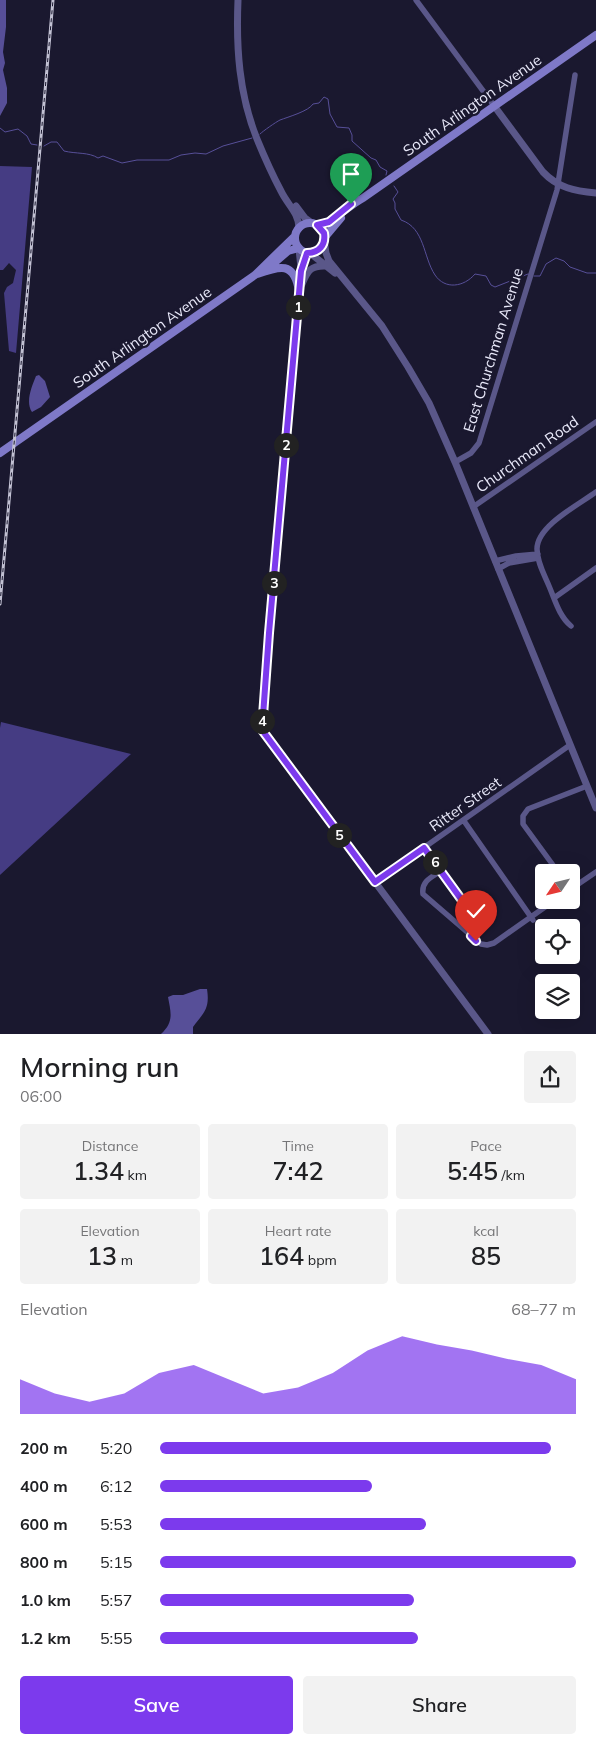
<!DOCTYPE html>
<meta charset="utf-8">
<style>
:root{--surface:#fff;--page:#f2f2f2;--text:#202124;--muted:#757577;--accent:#7c3aed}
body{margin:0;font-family:Mulish,sans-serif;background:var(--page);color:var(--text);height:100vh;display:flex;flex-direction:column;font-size:19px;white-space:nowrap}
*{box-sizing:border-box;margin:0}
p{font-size:16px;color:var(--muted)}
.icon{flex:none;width:28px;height:28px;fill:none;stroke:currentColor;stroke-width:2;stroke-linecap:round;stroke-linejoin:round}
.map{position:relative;height:1034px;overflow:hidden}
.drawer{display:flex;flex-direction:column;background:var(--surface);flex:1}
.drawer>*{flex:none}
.needle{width:32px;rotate:235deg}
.buttons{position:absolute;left:535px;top:864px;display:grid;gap:10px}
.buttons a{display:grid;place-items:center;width:45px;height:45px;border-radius:5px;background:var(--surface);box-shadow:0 5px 20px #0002;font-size:25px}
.pin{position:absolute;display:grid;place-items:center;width:42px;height:42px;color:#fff;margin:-51px -21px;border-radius:50% 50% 50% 0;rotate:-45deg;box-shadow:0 0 5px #0007}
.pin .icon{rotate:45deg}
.km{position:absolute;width:25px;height:25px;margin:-12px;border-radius:50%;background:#222;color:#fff;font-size:14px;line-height:25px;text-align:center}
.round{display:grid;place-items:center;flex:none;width:52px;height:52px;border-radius:5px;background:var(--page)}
.headline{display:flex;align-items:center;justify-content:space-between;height:85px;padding:0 20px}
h1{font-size:28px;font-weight:600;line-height:38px}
.figures{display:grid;grid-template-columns:repeat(3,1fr);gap:8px;height:85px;padding:5px 20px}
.figures div{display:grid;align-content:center;border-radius:5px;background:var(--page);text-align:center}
.figures b{font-size:25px;font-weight:600}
.figures small{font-size:14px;font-weight:400}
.figures p{font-size:14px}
.chart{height:140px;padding:10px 20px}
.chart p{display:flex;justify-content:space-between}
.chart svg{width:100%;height:90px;margin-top:5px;fill:var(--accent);opacity:.7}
.button{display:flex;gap:10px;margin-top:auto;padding:10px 20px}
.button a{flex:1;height:58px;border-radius:5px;background:var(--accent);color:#fff;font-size:20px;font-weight:600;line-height:58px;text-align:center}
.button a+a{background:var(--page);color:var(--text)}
ul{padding:0 20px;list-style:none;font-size:16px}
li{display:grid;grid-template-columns:80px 60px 1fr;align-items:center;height:38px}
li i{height:12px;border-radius:6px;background:var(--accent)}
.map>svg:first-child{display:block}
.forest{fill:#453c83}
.water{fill:#574f98}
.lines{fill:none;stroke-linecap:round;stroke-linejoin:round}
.stream{stroke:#574f98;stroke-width:1}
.minor{stroke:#5a5789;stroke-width:5.5}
.tertiary{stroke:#5a5789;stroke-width:7}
.secondary{stroke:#7f79c8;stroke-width:8}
.rail-casing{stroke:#c2c1d3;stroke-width:3}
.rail{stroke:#1a182f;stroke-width:1;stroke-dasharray:4;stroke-linecap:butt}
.route-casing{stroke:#fff;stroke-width:10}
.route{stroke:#7c3aed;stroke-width:6}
.labels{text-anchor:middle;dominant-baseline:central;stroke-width:5;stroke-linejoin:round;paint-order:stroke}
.street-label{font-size:15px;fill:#e8e8f9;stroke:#1a182f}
</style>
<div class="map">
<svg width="596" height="1034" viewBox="0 0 596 1034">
<rect width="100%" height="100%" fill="#1a182f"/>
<path class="forest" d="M0,166L32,167L16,353L9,351L4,293L7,287L13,283L16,270L9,263L3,270H0Z
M1,722L131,754L0,875V728Z"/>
<path class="water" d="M0,0H6V27L3,52L5,63L3,70L7,88V103L0,116Z
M39,375L45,381L50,397L41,407L32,412C25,402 32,386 36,376Z
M200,989H207C210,1009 204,1012 193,1027V1034H161C174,1022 171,1013 168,997L173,995H183Z"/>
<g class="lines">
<path class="stream" d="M0,128L5,132L18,129L27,136L31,144L37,145
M260,134C263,131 276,122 280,120C288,117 309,111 313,104L319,103L324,97L328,99L330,114L337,127L349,128L352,135V141L371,158L376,160L380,167L387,171L386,175
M44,146L51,142H57L64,151C76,154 89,152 98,158L103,156L122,163L137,160H169L181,155L195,153L206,154L223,146L252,138
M394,186L398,192L393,199L395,203V209L401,220C425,228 423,257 435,275C445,290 464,287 475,274L486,276L491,285L495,287L528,274
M534,276H540L546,264L556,258L564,261L570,267L587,273H596"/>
<path class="minor" d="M416,0L495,107
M455,462L471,453L479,443L557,190L575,75
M473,507L596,422
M495,561L516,556L538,554
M498,569L509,563L538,558
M554,598L596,568
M571,626C559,616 555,600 549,586C544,574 537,562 537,549C537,526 578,505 596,492
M464,821L533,920
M424,847L477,921L476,930L471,936
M441,871C432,877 421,881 423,894L481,944L487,945L494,943L555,900
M558,872L523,824V816L528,809L587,786
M375,882L570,745
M571,889L596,872"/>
<path class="tertiary" d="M238,0C236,48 239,94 257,139C264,156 272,174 281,191C287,204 299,213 299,228
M495,107L543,172C558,188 575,191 596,193
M296,206L305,218L312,223
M324,240L326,253L329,261L382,326L408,367L429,403L455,462L596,808
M299,249L301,268
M307,253L301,271L269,633L262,730L488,1034
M310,253L335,273
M302,284C308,270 311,265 327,266"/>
<path class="secondary" d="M295 238a15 15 0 1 1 30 0a15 15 0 1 1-30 0Z
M317,225C333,223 348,206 363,198L596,35
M325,237L341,218
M267,269L288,251L299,248
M257,274C280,266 294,261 299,291
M0,453L255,275L295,236"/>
<defs>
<path id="rail" d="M0,604L53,0"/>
</defs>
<use href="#rail" class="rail-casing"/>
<use href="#rail" class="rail"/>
</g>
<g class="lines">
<defs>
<path id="route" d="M351,204L329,222L317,225L324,233C326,245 319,253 307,253L301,271L269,633L262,730L375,882L424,848L477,921L476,930L471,936L476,941"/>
</defs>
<use href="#route" class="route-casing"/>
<use href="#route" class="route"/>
</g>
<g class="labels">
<g class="street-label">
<text transform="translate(472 105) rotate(-35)">South Arlington Avenue</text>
<text transform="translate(142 337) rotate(-35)">South Arlington Avenue</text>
<text transform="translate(493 350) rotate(-73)">East Churchman Avenue</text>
<text transform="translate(527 454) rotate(-35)">Churchman Road</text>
<text transform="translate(465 804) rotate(-35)">Ritter Street</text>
</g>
</g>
</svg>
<div class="buttons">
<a><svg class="needle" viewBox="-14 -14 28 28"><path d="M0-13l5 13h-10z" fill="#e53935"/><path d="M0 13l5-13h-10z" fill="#757577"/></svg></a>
<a><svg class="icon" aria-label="locate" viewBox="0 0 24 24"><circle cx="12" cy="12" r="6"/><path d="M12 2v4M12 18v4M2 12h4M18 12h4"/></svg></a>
<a><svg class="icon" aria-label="layers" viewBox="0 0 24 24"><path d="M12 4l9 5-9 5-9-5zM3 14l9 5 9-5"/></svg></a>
</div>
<div class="pin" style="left:351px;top:204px;background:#1e9e55"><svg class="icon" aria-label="arrive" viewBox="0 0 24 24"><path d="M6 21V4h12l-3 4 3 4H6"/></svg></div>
<div class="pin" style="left:476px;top:941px;background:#d93025"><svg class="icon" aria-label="check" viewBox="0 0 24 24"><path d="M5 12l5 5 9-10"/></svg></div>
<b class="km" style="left:298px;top:307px">1</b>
<b class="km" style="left:286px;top:445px">2</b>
<b class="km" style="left:274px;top:583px">3</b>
<b class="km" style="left:262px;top:721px">4</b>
<b class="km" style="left:339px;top:835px">5</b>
<b class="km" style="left:435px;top:862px">6</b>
</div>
<section class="drawer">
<div class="headline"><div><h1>Morning run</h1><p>06:00</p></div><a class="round"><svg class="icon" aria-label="share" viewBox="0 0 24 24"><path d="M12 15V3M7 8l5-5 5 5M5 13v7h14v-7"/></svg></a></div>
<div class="figures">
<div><p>Distance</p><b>1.34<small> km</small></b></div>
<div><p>Time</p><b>7:42</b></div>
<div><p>Pace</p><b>5:45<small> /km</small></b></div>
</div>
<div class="figures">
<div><p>Elevation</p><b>13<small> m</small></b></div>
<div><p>Heart rate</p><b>164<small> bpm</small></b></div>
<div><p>kcal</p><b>85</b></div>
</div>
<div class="chart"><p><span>Elevation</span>68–77 m</p>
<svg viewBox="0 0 160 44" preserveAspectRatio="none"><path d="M0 44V27L10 34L20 38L30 34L40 24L50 20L60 27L70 34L80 31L90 24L100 13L110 6L120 10L130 13L140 17L150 20L160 27V44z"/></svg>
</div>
<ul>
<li><b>200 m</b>5:20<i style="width:94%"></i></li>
<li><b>400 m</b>6:12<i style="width:51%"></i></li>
<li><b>600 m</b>5:53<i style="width:64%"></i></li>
<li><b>800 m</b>5:15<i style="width:100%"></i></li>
<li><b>1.0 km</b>5:57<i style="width:61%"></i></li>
<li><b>1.2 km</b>5:55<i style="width:62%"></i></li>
</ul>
<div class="button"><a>Save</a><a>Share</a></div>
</section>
